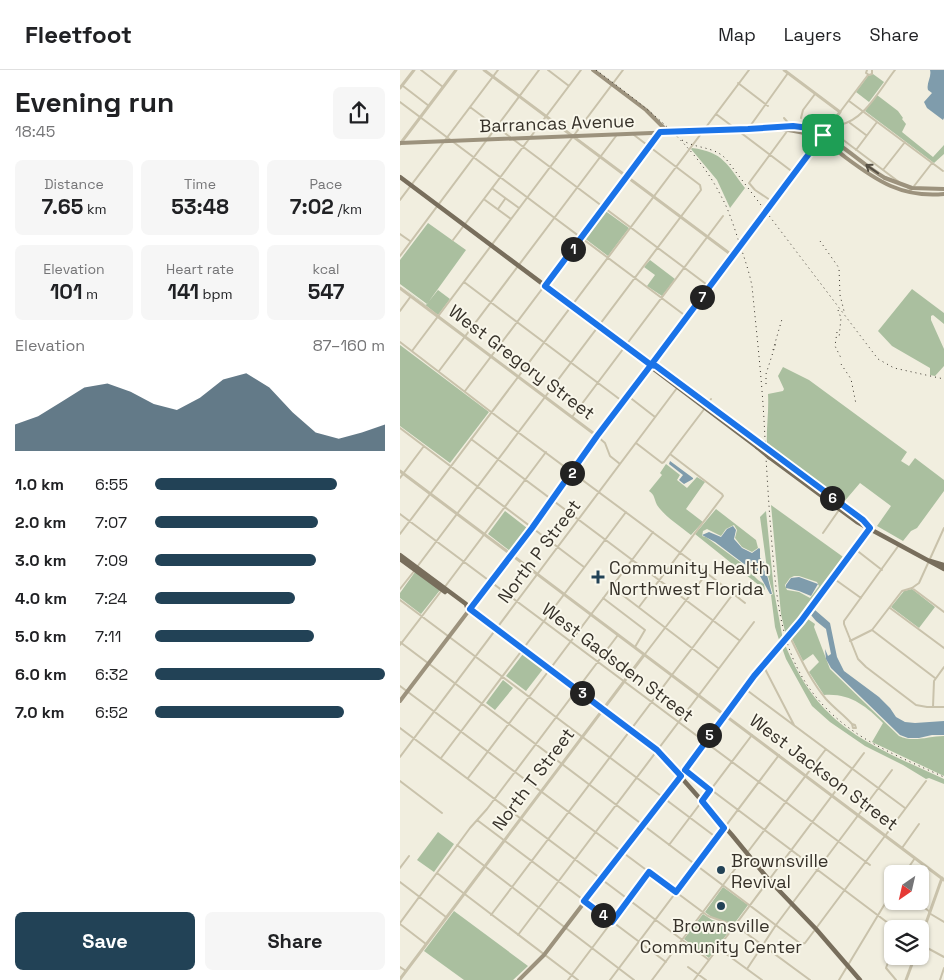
<!DOCTYPE html>
<meta charset="utf-8">
<style>
:root{--surface:#fff;--page:#f6f6f6;--text:#202124;--muted:#757577;--line:#e0e0e0;--accent:#224256}
body{margin:0;font-family:"Space Grotesk",sans-serif;background:var(--page);color:var(--text);height:100vh;display:flex;flex-direction:column;font-size:19px;white-space:nowrap}
*{box-sizing:border-box;margin:0}
p{font-size:16px;color:var(--muted)}
.icon{flex:none;width:28px;height:28px;fill:none;stroke:currentColor;stroke-width:2;stroke-linecap:round;stroke-linejoin:round}
.map{position:relative;flex:1;overflow:hidden}
.details{display:flex;flex-direction:column;background:var(--surface);width:400px}
.details>*{flex:none}
.needle{width:32px;rotate:214deg}
.tools{position:absolute;left:484px;top:795px;display:grid;gap:10px}
.tools a{display:grid;place-items:center;width:45px;height:45px;border-radius:8px;background:var(--surface);box-shadow:0 1px 4px #0004;font-size:25px}
.pin{position:absolute;display:grid;place-items:center;width:42px;height:42px;color:#fff;margin:-21px;border-radius:10px;box-shadow:0 2px 8px #0006}
.km{position:absolute;width:25px;height:25px;margin:-12px;border-radius:50%;background:#222;color:#fff;font-size:14px;line-height:25px;text-align:center}
.round{display:grid;place-items:center;flex:none;width:52px;height:52px;border-radius:8px;background:var(--page)}
.summary{display:flex;align-items:center;justify-content:space-between;height:85px;padding:0 15px}
h1{font-size:28px;font-weight:800;line-height:38px}
.stats{display:grid;grid-template-columns:repeat(3,1fr);gap:8px;height:85px;padding:5px 15px}
.stats div{display:grid;align-content:center;border-radius:8px;background:var(--page);text-align:center}
.stats b{font-size:21px;font-weight:800}
.stats small{font-size:14px;font-weight:400}
.stats p{font-size:14px}
.chart{height:140px;padding:10px 15px}
.chart p{display:flex;justify-content:space-between}
.chart svg{width:100%;height:90px;margin-top:5px;fill:var(--accent);opacity:.7}
.action{display:flex;gap:10px;margin-top:auto;padding:10px 15px}
.action a{flex:1;height:58px;border-radius:8px;background:var(--accent);color:#fff;font-size:20px;font-weight:800;line-height:58px;text-align:center}
.action a+a{background:var(--page);color:var(--text)}
ul{padding:0 15px;list-style:none;font-size:16px}
li{display:grid;grid-template-columns:80px 60px 1fr;align-items:center;height:38px}
li i{height:12px;border-radius:6px;background:var(--accent)}
header{display:flex;align-items:center;gap:30px;box-sizing:border-box;height:70px;padding:0 25px;background:var(--surface);border-bottom:1px solid var(--line)}
header strong{font-size:24px}
nav{display:flex;gap:28px;margin-inline-start:auto;font-size:18px}
main{display:flex;flex:1;min-height:0}
.map>svg:first-child{display:block}
.green{fill:#aabf9f;fill-rule:evenodd}
.water{fill:#7f9cac}
.lines{fill:none;stroke-linecap:round;stroke-linejoin:round}
.minor{stroke:#c9c2ab;stroke-width:2}
.tertiary{stroke:#c9c2ab;stroke-width:3}
.secondary{stroke:#9c927d;stroke-width:4}
.primary{stroke:#786e5c;stroke-width:4.5}
.rail{stroke:#37322a;stroke-width:1;stroke-dasharray:1 4;stroke-linecap:butt}
.secondary-bridge{stroke:#9c927d;stroke-width:4}
.primary-bridge{stroke:#786e5c;stroke-width:4.5}
.oneway{stroke:#554f43}
.route-casing{stroke:#fff;stroke-width:10}
.route{stroke:#1a73e8;stroke-width:6}
.poi-dot{fill:#224256;stroke:#f9f7eb;stroke-width:2}
.labels{text-anchor:middle;dominant-baseline:central;stroke-width:4;stroke-linejoin:round;paint-order:stroke}
.street-label{font-size:18px;fill:#37322a;stroke:#f9f7eb}
.poi-label{font-size:18px;fill:#37322a;stroke:#f9f7eb;text-anchor:start}
</style>
<header>
<strong>Fleetfoot</strong>
<nav><a>Map</a><a>Layers</a><a>Share</a></nav>
</header>
<main>
<section class="details">
<div class="summary"><div><h1>Evening run</h1><p>18:45</p></div><a class="round"><svg class="icon" aria-label="share" viewBox="0 0 24 24"><path d="M12 15V3M7 8l5-5 5 5M5 13v7h14v-7"/></svg></a></div>
<div class="stats">
<div><p>Distance</p><b>7.65<small> km</small></b></div>
<div><p>Time</p><b>53:48</b></div>
<div><p>Pace</p><b>7:02<small> /km</small></b></div>
</div>
<div class="stats">
<div><p>Elevation</p><b>101<small> m</small></b></div>
<div><p>Heart rate</p><b>141<small> bpm</small></b></div>
<div><p>kcal</p><b>547</b></div>
</div>
<div class="chart"><p><span>Elevation</span>87–160 m</p>
<svg viewBox="0 0 160 44" preserveAspectRatio="none"><path d="M0 44V31L10 27L20 20L30 13L40 11L50 15L60 21L70 24L80 18L90 9L100 6L110 13L120 25L130 35L140 38L150 35L160 31V44z"/></svg>
</div>
<ul>
<li><b>1.0 km</b>6:55<i style="width:79%"></i></li>
<li><b>2.0 km</b>7:07<i style="width:71%"></i></li>
<li><b>3.0 km</b>7:09<i style="width:70%"></i></li>
<li><b>4.0 km</b>7:24<i style="width:61%"></i></li>
<li><b>5.0 km</b>7:11<i style="width:69%"></i></li>
<li><b>6.0 km</b>6:32<i style="width:100%"></i></li>
<li><b>7.0 km</b>6:52<i style="width:82%"></i></li>
</ul>
<div class="action"><a>Save</a><a>Share</a></div>
</section>
<div class="map">
<svg width="544" height="910" viewBox="0 0 544 910">
<rect width="100%" height="100%" fill="#f1eedf"/>
<path class="green" d="M473,4L484,12L469,32L456,22L468,6Z
M477,25L498,41L503,48L502,49L506,54L502,62L533,87L544,75V84L534,93L465,41Z
M292,78C324,82 327,95 345,118L330,138L317,110L291,79Z
M204,140L229,158L208,186L183,167Z
M28,153L66,180L27,234L0,214V190Z
M250,190L275,209L262,226L247,216L255,205L244,197Z
M0,215L26,235L38,220L50,229L38,245Z
M512,219L544,243V254L533,245L531,246V250L544,279V296L535,306L530,305V298L492,276L478,261Z
M0,275L89,342L50,393L0,356Z
M383,297L409,310L507,382L501,391L509,396L515,388L544,410V421L517,458L511,461L503,471L477,456L491,436L460,413L443,433L367,377C366,359 369,343 368,324L383,321L384,319L378,306Z
M266,394L280,405L277,410L287,418L297,407L305,412L286,439L303,452L291,465C280,456 265,447 257,435C254,429 255,425 249,421L262,405L260,403Z
M371,435L446,489L386,566L381,544ZM394,506H399L417,512L419,516L410,528L399,522L387,520L385,515L390,508Z
M316,439L356,470L358,478L352,482L342,477L335,468L337,460L334,455L326,459L321,466L307,459L303,461L302,466L306,467L340,492L358,510L364,514L365,520L295,464Z
M105,441L127,458L110,481L88,464Z
M366,441L374,521L383,570L380,573L375,557L371,525L373,524L368,506L360,447Z
M15,502L40,520L21,544L0,528V523Z
M512,519L535,537L519,558L491,537L504,521Z
M405,547L415,554L414,557L430,599L499,666C514,673 528,666 544,666V706L472,672L483,653C466,636 450,623 424,625L409,602L419,592L413,584L403,591L390,565Z
M384,572C418,657 466,673 544,709V714L529,708L526,709L503,695L465,676L430,652L412,636L386,589L381,575Z
M123,584L143,599L126,621L106,606Z
M103,610L113,618L95,640L86,633Z
M38,762L54,774L34,802L17,790Z
M323,817L348,835L334,854L313,848L305,842Z
M54,841L128,896L113,910H64L24,881Z
M303,844L312,850L333,856L309,888L284,869Z"/>
<path class="water" d="M530,0H544V48L543,50L527,38L524,32L532,23L528,20C526,13 532,7 530,0Z
M270,391L293,408V409L284,414L279,410L283,405L269,394Z
M333,456L336,460L334,469L342,478L352,483L359,478L360,479V488L364,492V500L367,505L372,524H370L360,506L315,472L302,465L309,462L321,467L327,459Z
M399,507L418,514L411,526L399,521L386,518V515L391,508Z
M415,540L430,553L437,587L444,601L479,627L490,638L496,647L505,652L515,653L544,651V665H532L519,668H508L500,665L431,598L426,589L425,579L428,586L431,584L426,559L416,551L411,545Z"/>
<g class="lines">
<path class="minor" d="M21,0L43,17
M148,0L169,16
M467,0L466,3L469,5L472,4V0
M495,0C480,19 464,51 439,55L436,61L438,66L499,112
M338,13L368,36
M3,16L29,36
M449,31L543,101
M0,32L287,247
M70,37L110,67
M440,42L468,5
M316,44L394,103
M384,48L390,55
M401,48L403,40L415,24
M450,53L466,65
M348,59L388,3
M114,70L310,217
M456,80L477,52
M483,100L505,72
M507,117L511,120L532,93
M93,119L119,138
M0,130L98,0
M85,130L111,149
M373,132L355,120L349,113L388,60
M98,139L105,129
M0,164L10,171
M53,170L181,0
M0,186L139,0
M64,212L222,331
M0,241L11,226
M0,272L95,345L290,490L345,533
M12,281L223,0
M39,301L216,66
M65,321L259,64
M228,326L255,347
M307,334L311,329
M172,347L323,146
M0,358L184,497
M197,366L205,373L210,386L220,394
M71,369L339,570
M236,373L262,393L264,392L305,338
M0,408L24,376
M0,444L470,795
M423,463L439,440
M0,464L349,0
M499,475L444,551V554L458,589L466,597L516,635L527,637H544
M455,479L482,500
M17,497L301,120L300,115L234,65
M433,508L461,528
M212,517L318,598
M44,518L146,382
M512,518L544,542
M0,519L15,500
M203,528L245,560L235,577
M0,530L317,768
M239,537L323,426L322,424L270,384
M490,538L544,578
M472,560L535,608
M389,565C400,587 410,610 426,629C434,638 444,645 452,654
M450,571L472,560L502,521L512,518L519,513L544,458
M0,572L401,874L405,873L414,861
M0,575L42,520
M245,584L307,503
M364,597L394,655
M0,616L308,846L328,853L339,858L410,910
M344,618L505,738
M533,637L534,611L544,597
M452,654L455,655L456,658H453Z
M0,658L309,890
M0,687L277,318
M41,688L226,442
M285,700L496,859
M68,708L253,462
M0,711L42,743
M77,750L266,892
M57,775L234,910
M269,775L352,665
M502,778L519,754
M347,783L426,679
M0,798L9,786
M37,803L178,910
M504,804L515,788
M0,812L46,847
M516,831L530,842
M529,843L544,852
M91,845L333,524
M0,853L70,758L87,739L218,565
M0,854L26,874
M417,857L526,711
M118,865L354,552
M520,874L544,887
M318,878L362,910
M492,881L486,898L496,910
M0,897L6,901
M288,897L306,910
M347,899L376,855L492,700
M168,910L249,802
M210,910L379,685
M252,910L344,787
M294,910L464,683
M439,910L492,822
M540,910L544,898"/>
<path class="tertiary" d="M84,0L333,186
M384,0L440,42L423,65
M0,18L14,0
M0,74L56,0
M0,218L197,366
M0,401L544,810
M520,870L542,808
M0,909L244,585
M506,910L515,886"/>
<path class="secondary" d="M193,0L246,40L268,62
M377,57C420,47 452,89 485,108
M0,73L375,58C389,60 403,61 416,67C427,72 436,80 445,87C477,111 502,128 544,124
M415,78L421,75L429,76
M251,295L423,65
M0,631L70,539
M119,910L144,885L281,706L304,672L354,606L401,551L470,458"/>
<path class="primary" d="M0,107L251,295L255,300L357,377
M251,295L256,296L356,371
M369,381L462,450L469,457
M369,387L457,452L544,499
M0,485L66,534L67,537L121,579L257,680L332,765L369,810L416,859L460,910
M0,489L45,522
M530,491L544,495
M70,539L132,458L197,366L251,295"/>
<path class="rail" d="M196,0C243,35 294,72 321,126C329,140 334,157 339,172C344,187 349,201 352,216C357,267 363,319 365,370C367,405 369,440 372,475C377,534 381,592 425,637C457,671 502,688 544,707
M282,70C296,79 314,76 326,89L478,289L494,298L544,309
M420,171L439,198L440,225L444,241
M438,240L441,248L439,268
M437,262L435,276L442,290
M373,280L382,249
M441,294L451,309L456,334
M366,314V304L376,273"/>
<path class="secondary-bridge" d="M485,108L512,118L544,119"/>
<path class="primary-bridge" d="M356,371L369,381
M357,377L369,387"/>
</g>
<defs><path id="oneway-shaft" d="M-6 0H5M1.5-3L5.5 0L1.5 3" fill="none" stroke-width="1.6" stroke-linecap="round" stroke-linejoin="round" transform="scale(1.25)"/></defs>
<use class="oneway" href="#oneway-shaft" transform="translate(472 99) rotate(-145)"/>
<g class="lines">
<defs>
<path id="route" d="M423,65L409,58L393,56L348,59L260,62L145,216L251,295L197,366L132,458L70,539L257,680L281,706L184,831L212,852L249,802L276,822L324,758L302,731L310,720L285,700L354,606L401,551L470,458L463,450L256,296L251,295L423,65"/>
</defs>
<use href="#route" class="route-casing"/>
<use href="#route" class="route"/>
</g>
<g class="poi-dot">
<path d="M195.5 499.5h5v5h5v5h-5v5h-5v-5h-5v-5h5z"/>
<circle cx="321" cy="800" r="5"/>
<circle cx="321" cy="836" r="5"/>
</g>
<g class="labels">
<g class="street-label">
<text transform="translate(157 53) rotate(-2)">Barrancas Avenue</text>
<text transform="translate(122 292) rotate(37)">West Gregory Street</text>
<text transform="translate(139 481) rotate(-53)">North P Street</text>
<text transform="translate(218 592) rotate(37)">West Gadsden Street</text>
<text transform="translate(424 702) rotate(37)">West Jackson Street</text>
<text transform="translate(133 709) rotate(-53)">North T Street</text>
</g>
<g class="poi-label">
<text x="209" y="497">Community Health<tspan x="209" dy="21">Northwest Florida</tspan></text>
<text x="331" y="790">Brownsville<tspan x="331" dy="21">Revival</tspan></text>
<text x="321" y="855" text-anchor="middle">Brownsville<tspan x="321" dy="21">Community Center</tspan></text>
</g>
</g>
</svg>
<div class="tools">
<a><svg class="needle" viewBox="-14 -14 28 28"><path d="M0-13l5 13h-10z" fill="#e53935"/><path d="M0 13l5-13h-10z" fill="#757577"/></svg></a>
<a><svg class="icon" aria-label="layers" viewBox="0 0 24 24"><path d="M12 4l9 5-9 5-9-5zM3 14l9 5 9-5"/></svg></a>
</div>
<div class="pin" style="left:423px;top:65px;background:#1e9e55"><svg class="icon" aria-label="arrive" viewBox="0 0 24 24"><path d="M6 21V4h12l-3 4 3 4H6"/></svg></div>
<b class="km" style="left:173px;top:179px">1</b>
<b class="km" style="left:172px;top:403px">2</b>
<b class="km" style="left:182px;top:623px">3</b>
<b class="km" style="left:203px;top:845px">4</b>
<b class="km" style="left:309px;top:665px">5</b>
<b class="km" style="left:432px;top:428px">6</b>
<b class="km" style="left:302px;top:227px">7</b>
</div>
</main>
